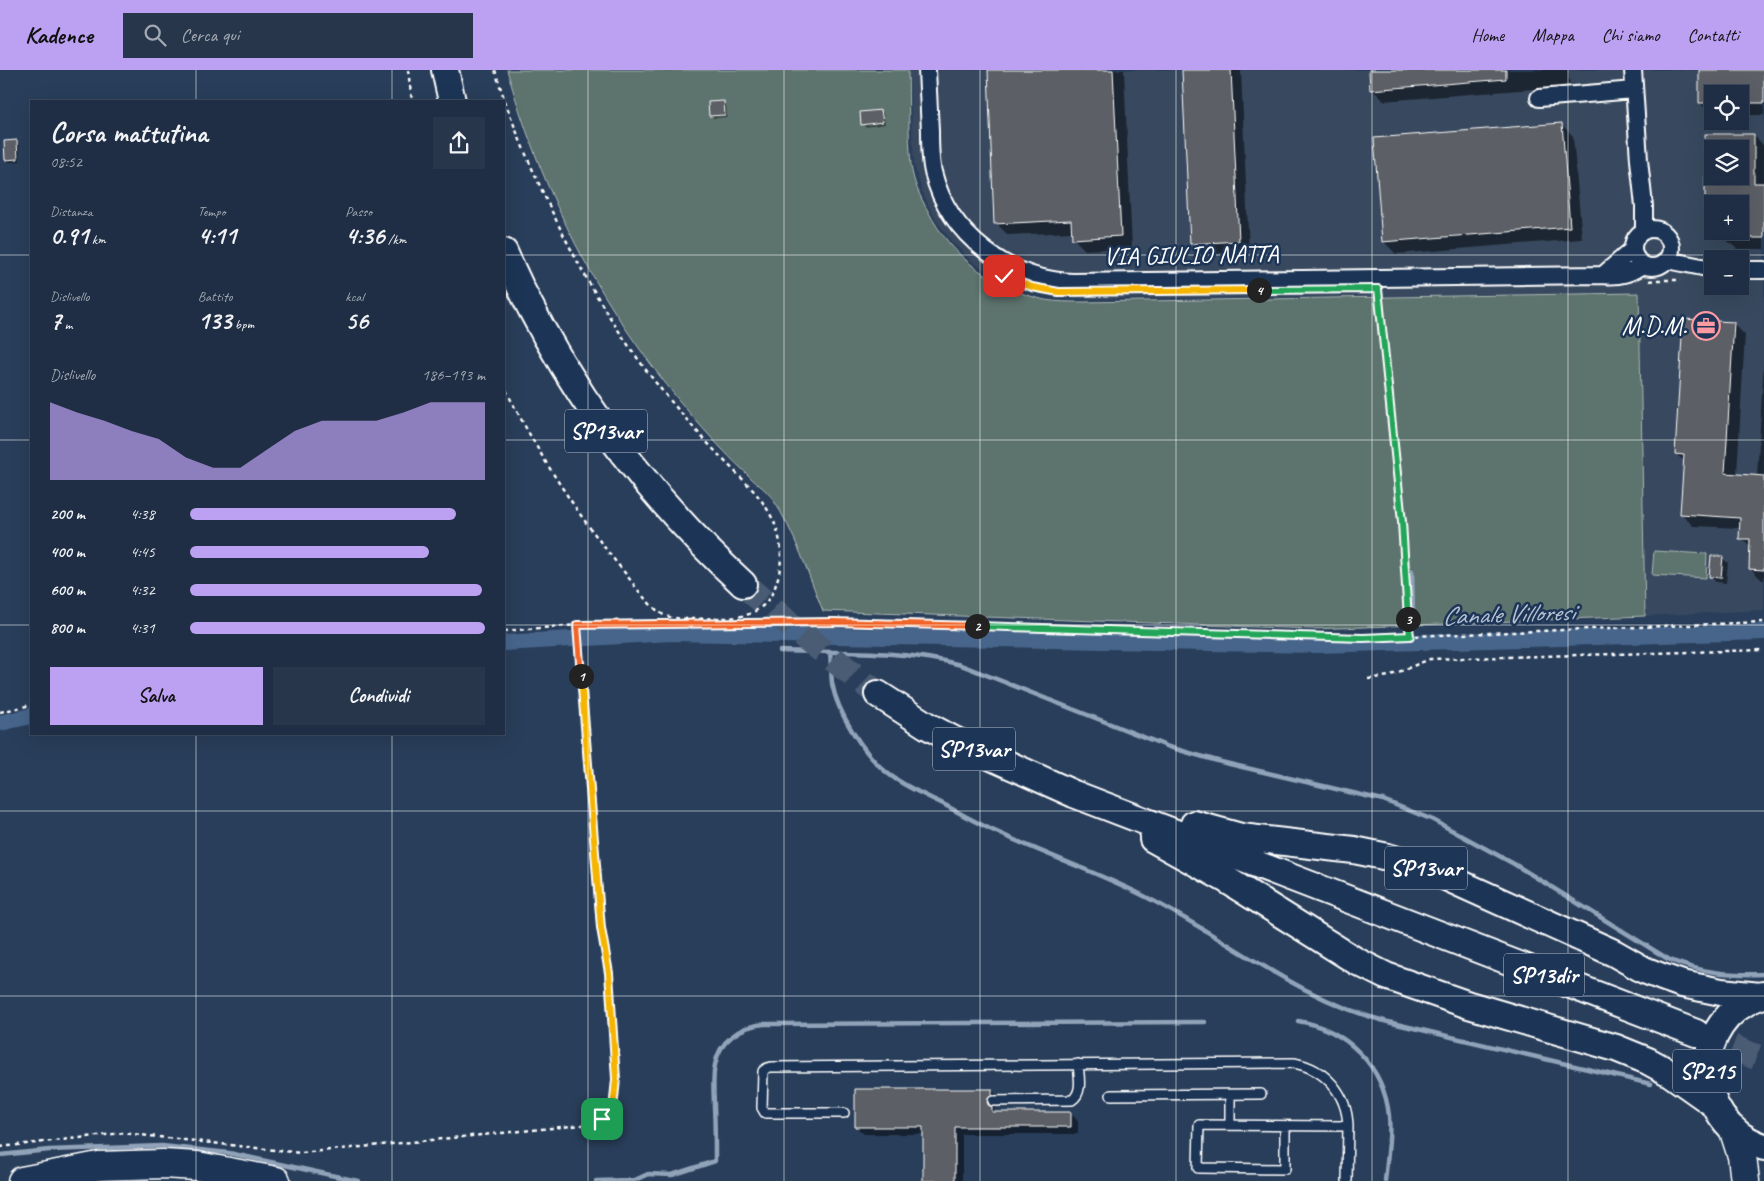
<!DOCTYPE html>
<html lang="it">
<meta charset="utf-8">
<style>
:root{--surface:#1f2e44;--page:#27364b;--text:#f1f3f6;--muted:#a1a8b2;--line:#3c4a5d;--accent:#bca0f2}
body{margin:0;font-family:Caveat,sans-serif;background:var(--page);color:var(--text);height:100vh;display:flex;flex-direction:column;font-size:19px;white-space:nowrap}
*{box-sizing:border-box;margin:0}
p{font-size:16px;color:var(--muted)}
.icon{flex:none;width:28px;height:28px;fill:none;stroke:currentColor;stroke-width:2;stroke-linecap:round;stroke-linejoin:round}
.map{position:relative;flex:1;overflow:hidden}
.side{position:absolute;left:30px;top:30px;width:475px;height:635px;display:flex;flex-direction:column;background:var(--surface);border-radius:0px;box-shadow:0 5px 20px #0002,0 0 0 1px var(--line)}
.side>*{flex:none}
.buttons{position:absolute;left:1704px;top:15px;display:grid;gap:10px}
.buttons a{display:grid;place-items:center;width:45px;height:45px;border-radius:0px;background:var(--surface);box-shadow:0 5px 20px #0002,0 0 0 1px var(--line);font-size:25px}
.pin{position:absolute;display:grid;place-items:center;width:42px;height:42px;color:#fff;margin:-21px;border-radius:10px;box-shadow:0 2px 8px #0006}
.km{position:absolute;width:25px;height:25px;margin:-12px;border-radius:50%;background:#222;color:#fff;font-size:14px;line-height:25px;text-align:center}
.round{display:grid;place-items:center;flex:none;width:52px;height:52px;border-radius:0px;background:var(--page)}
.summary{display:flex;align-items:center;justify-content:space-between;height:85px;padding:0 20px}
h1{font-size:28px;font-weight:800;line-height:38px}
.stats{display:grid;grid-template-columns:repeat(3,1fr);gap:8px;height:85px;padding:5px 20px}
.stats div{display:grid;align-content:center}
.stats b{font-size:25px;font-weight:800}
.stats small{font-size:14px;font-weight:400}
.stats p{font-size:14px}
.chart{height:140px;padding:10px 20px}
.chart p{display:flex;justify-content:space-between}
.chart svg{width:100%;height:90px;margin-top:5px;fill:var(--accent);opacity:.7}
.button{display:flex;gap:10px;margin-top:auto;padding:10px 20px}
.button a{flex:1;height:58px;border-radius:0px;background:var(--accent);color:#111;font-size:20px;font-weight:800;line-height:58px;text-align:center}
.button a+a{background:var(--page);color:var(--text)}
ul{padding:0 20px;list-style:none;font-size:16px}
li{display:grid;grid-template-columns:80px 60px 1fr;align-items:center;height:38px}
li i{height:12px;border-radius:6px;background:var(--accent)}
header{display:flex;align-items:center;gap:30px;box-sizing:border-box;height:70px;padding:0 25px;background:var(--accent);color:#111}
header strong{font-size:24px}
nav{display:flex;gap:28px;margin-inline-start:auto;font-size:18px}
.search{width:350px;height:45px;background:var(--page);display:flex;align-items:center;gap:12px;box-sizing:border-box;padding:0 18px;border-radius:0px;color:var(--muted);font-size:19px}
.map>svg:first-child{display:block}
.built{fill:#38485e;fill-rule:evenodd}
.green{fill:#5d736e;stroke:#aeb9b6}
.shadow{fill:#0007;fill-rule:evenodd}
.lines{fill:none;stroke-linecap:round;stroke-linejoin:round}
.stream{stroke:#90a3b9;stroke-width:4.5}
.canal{stroke:#46658b;stroke-width:16}
.building{fill:#5b6166;stroke:#fff}
.primary-tunnel{stroke:#495b73;stroke-width:26;stroke-dasharray:26 13;stroke-linecap:butt}
.lane-casing{stroke:#fff;stroke-width:12}
.street-casing{stroke:#fff;stroke-width:20}
.primary-casing{stroke:#fff;stroke-width:30}
.highway-casing{stroke:#fff;stroke-width:31}
.path{stroke:#fff;stroke-width:2.5;stroke-dasharray:4 4;stroke-linecap:butt}
.lane{stroke:#1d3557;stroke-width:9}
.street{stroke:#1d3557;stroke-width:16}
.primary{stroke:#1d3557;stroke-width:26}
.highway{stroke:#1d3557;stroke-width:28}
.split-1-casing{stroke:#fff;stroke-width:10}
.split-2-casing{stroke:#fff;stroke-width:10}
.split-3-casing{stroke:#fff;stroke-width:10}
.split-4-casing{stroke:#fff;stroke-width:10}
.split-5-casing{stroke:#fff;stroke-width:10}
.split-1{stroke:#f5b400;stroke-width:6}
.split-2{stroke:#f0652b;stroke-width:6}
.split-3{stroke:#22a559;stroke-width:6}
.split-4{stroke:#22a559;stroke-width:6}
.split-5{stroke:#f5b400;stroke-width:6}
.grid{fill:none;stroke:#fff;stroke-width:1;stroke-opacity:0.55}
.labels{text-anchor:middle;dominant-baseline:central;stroke-width:5;stroke-linejoin:round;paint-order:stroke}
.shield{fill:#1d3557;stroke:#bbc2cd;stroke-width:1}
.shield-label{font-size:24px;font-weight:bold;fill:#fff}
.street-label{font-size:25px;fill:#fff;stroke:#1d3557}
.poi-label{font-size:25px;fill:#fff;stroke:#1d3557;text-anchor:end}
.water-label{font-size:26px;font-style:italic;fill:#b5c1d1;stroke:#1d3557}
</style>
<header>
<strong>Kadence</strong>
<div class="search"><svg class="icon" aria-label="search" viewBox="0 0 24 24"><circle cx="10" cy="10" r="6"/><path d="M15 15l6 6"/></svg>Cerca qui</div>
<nav><a>Home</a><a>Mappa</a><a>Chi siamo</a><a>Contatti</a></nav>
</header>
<div class="map">
<svg width="1764" height="1111" viewBox="0 0 1764 1111">
<rect width="100%" height="100%" fill="#293e5a"/>
<filter id="ink" filterUnits="userSpaceOnUse"><feTurbulence type="fractalNoise" baseFrequency=".02" numOctaves="2"/><feDisplacementMap in="SourceGraphic" scale="10" xChannelSelector="R" yChannelSelector="G"/><feConvolveMatrix kernelMatrix="1 2 1 2 8 2 1 2 1" color-interpolation-filters="sRGB"/></filter>
<g filter="url(#ink)">
<path class="built" d="M909,0H1764V540L1645,546L1639,224L1094,229L1059,228L1030,222L1001,211L974,193L952,172L934,147L922,121L914,95ZM1712,24H1740V51H1712ZM1712,79H1740V106H1712ZM1712,134H1740V161H1712ZM1712,189H1740V216H1712Z"/>
<path class="green" d="M507,0H908C909,31 908,64 911,95C913,111 920,127 928,141C951,187 995,219 1045,230C1057,232 1070,232 1083,232L1639,223L1645,546L1313,559L823,541C808,504 795,462 772,428C767,421 759,415 753,410C742,399 731,389 721,378C696,352 674,325 653,297C586,209 537,106 507,0Z
M1654,481L1707,484L1706,508L1652,505Z"/>
<path class="shadow" d="M989,0H1124L1132,178L1085,180L1073,168V162L1008,165L996,153Z
M1184,0H1241L1249,182L1202,184L1191,173Z
M1370,0H1568L1570,16L1384,31L1372,19Z
M1700,0H1764V45H1740V24H1712V45L1700,33Z
M723,33L726,35L727,47L713,48L711,45Z
M881,41L883,43L885,54L865,57L863,54Z
M1561,54L1573,66L1582,169L1396,184L1384,172Z
M1706,65H1754L1764,76V179H1737L1716,161H1740V134H1712V158L1706,152ZM1712,79H1740V106H1712Z
M17,72L19,74L20,91L9,92L6,89Z
M1733,253L1745,265L1737,405L1757,406L1764,289V510H1762L1750,498L1751,478L1741,468V458L1693,456L1682,444L1685,392L1676,384Z
M1722,488L1728,493L1726,513L1716,512L1711,507Z
M991,1020L999,1027V1033L994,1039L996,1043H1070L1078,1051V1064H962V1111H925L924,1064H864L856,1057Z"/>
<g class="lines">
<path class="stream" d="M1412,501L1413,547
M780,581C839,583 903,579 961,595L1169,677L1221,692L1383,730L1433,750L1514,794L1668,889C1700,903 1730,905 1764,904
M830,582C831,592 831,603 832,613C837,642 863,683 886,702C903,716 925,725 945,735C959,743 974,751 988,758C1036,781 1086,798 1134,821C1220,862 1294,928 1388,952L1651,1014
M1298,951C1346,959 1384,996 1389,1046C1391,1067 1387,1090 1385,1111
M0,1085L49,1080L162,1076L229,1083L358,1111
M596,1111L635,1110L648,1104L672,1105L715,1091C715,1073 715,1055 714,1037C714,1024 712,1009 715,995C719,971 740,956 764,954L1205,952"/>
<path class="canal" d="M504,573L671,563L1317,575L1764,562
M0,653L31,646"/>
</g>
<path class="building" d="M988,0H1113L1121,166L1072,169L1071,150L994,154Z
M1182,0H1231L1239,171L1190,174Z
M1369,0H1506V9L1370,20Z
M1699,0H1764V33H1740V24H1712V33H1699Z
M724,31L725,45L709,46L708,32Z
M881,40L883,52L861,55L860,42Z
M1562,53L1570,157L1382,172L1374,68Z
M1705,64H1754V113H1764V168H1740V134H1705V106H1740V79H1705Z
M17,70L18,89L5,90L4,71Z
M1683,249L1734,252L1725,403L1764,406V500L1749,499L1750,469H1739L1740,448L1680,444L1684,385L1675,384Z
M1711,486H1723L1721,508L1709,507Z
M855,1019H992V1025L987,1031L988,1035L992,1037V1042H1071V1057H955V1111H923V1057H855Z"/>
<g class="lines">
<path class="primary-tunnel" d="M743,514L795,559L878,624
M1696,963L1764,990"/>
<defs>
<path id="lane" d="M1111,1025L1261,1024
M1230,1025V1055
M993,1031L1072,1030C1083,1023 1079,1006 1078,994
M844,1043H765L762,1038L763,1001L767,998L771,997L1294,993C1326,999 1347,1024 1348,1056
M1285,1056V1099L1198,1098L1199,1055L1348,1056L1347,1111"/>
<path id="street" d="M927,0C928,20 929,41 930,61C930,75 930,89 933,102C949,166 1009,210 1073,212L1603,205C1620,207 1630,203 1644,195
M1633,0L1639,90L1644,136V161
M1539,28L1634,20
M1633 178a19 19 0 1 1 38 0a19 19 0 1 1-38 0Z
M1667,190L1712,199
M1740,200H1764
M1603,205L1633,179"/>
<path id="primary" d="M445,0L452,31
M504,182C560,309 641,420 743,514
M878,624L926,655L954,670L1074,724L1696,963
M1194,754L1241,767L1354,780L1388,787L1428,799L1614,883L1644,900L1662,907L1682,914L1721,922L1760,926
M1153,769L1227,810L1356,891L1386,906L1469,935L1616,978L1648,991L1670,1003L1714,1034
M1763,925C1688,949 1689,1052 1764,1077"/>
<path id="highway" d="M1734,1061L1742,1086L1745,1111
M22,1111L99,1096L163,1094L197,1096L276,1111"/>
</defs>
<use href="#lane" class="lane-casing"/>
<use href="#street" class="street-casing"/>
<use href="#primary" class="primary-casing"/>
<use href="#highway" class="highway-casing"/>
<path class="path" d="M408,0L412,31
M495,0C508,44 526,86 545,127C577,195 613,259 660,318C678,340 697,362 717,383C735,403 757,420 770,444C783,467 784,493 775,517C765,542 746,548 722,548C707,548 675,552 662,544C647,534 636,517 625,503C578,446 537,383 504,316
M1649,211L1657,210H1681
M1378,223L1402,452L1410,566
M504,561L577,555L833,552L1363,568L1764,552
M1368,609L1389,606L1430,589L1764,580
M0,642L31,635
M0,1077L123,1063L301,1083L582,1055L602,1049L613,1039L616,1009L609,903L601,858L577,555"/>
<use href="#lane" class="lane"/>
<use href="#street" class="street"/>
<use href="#primary" class="primary"/>
<use href="#highway" class="highway"/>
</g>
</g>
<g class="lines" filter="url(#ink)">
<defs>
<path id="split-1" d="M581,606L601,858L609,903L616,1009L613,1039L602,1049"/>
<path id="split-2" d="M581,606L577,555L833,552L977,556"/>
<path id="split-3" d="M977,556L1363,568L1410,566L1408,549"/>
<path id="split-4" d="M1259,220L1378,219L1402,452L1408,549"/>
<path id="split-5" d="M1004,206L1032,217L1059,222L1259,220"/>
</defs>
<use href="#split-1" class="split-1-casing"/>
<use href="#split-2" class="split-2-casing"/>
<use href="#split-3" class="split-3-casing"/>
<use href="#split-4" class="split-4-casing"/>
<use href="#split-5" class="split-5-casing"/>
<use href="#split-1" class="split-1"/>
<use href="#split-2" class="split-2"/>
<use href="#split-3" class="split-3"/>
<use href="#split-4" class="split-4"/>
<use href="#split-5" class="split-5"/>
</g>
<path class="grid" d="M196,0V31M392,0V31M588,0V1111M784,0V1111M980,0V1111M1176,0V1111M1372,0V1111M1568,0V1111M0,185H31M504,185H1764M0,370H31M504,370H1764M0,555H31M504,555H1764M196,664V1111M392,664V1111M0,741H1764M0,926H1764"/>
<defs>
<symbol id="office-ring" viewBox="-11 -11 22 22"><circle r="9.5" fill="#1d3557" stroke="#ff9aa2" stroke-width="1.5"/><path d="M-6-3h4V-5.5h4V-3h4V5H-6ZM-1-4.5V-3h2v-1.5ZM-6 0V1H6V0Z" fill="#ff9aa2"/></symbol>
</defs>
<g fill-rule="evenodd">
<use href="#office-ring" x="1690" y="240" width="32" height="32"/>
</g>
<g class="labels">
<g class="shield">
<rect x="565" y="339.5" width="82" height="43" rx="4"/>
<rect x="933" y="657.5" width="82" height="43" rx="4"/>
<rect x="1385" y="776.5" width="82" height="43" rx="4"/>
<rect x="1504" y="883.5" width="80" height="43" rx="4"/>
<rect x="1673" y="979.5" width="68" height="43" rx="4"/>
</g>
<g class="shield-label">
<text x="606" y="361">SP13var</text>
<text x="974" y="679">SP13var</text>
<text x="1426" y="798">SP13var</text>
<text x="1544" y="905">SP13dir</text>
<text x="1707" y="1001">SP215</text>
</g>
<g class="street-label">
<text transform="translate(1191 185) rotate(-1)">VIA GIULIO NATTA</text>
</g>
<g class="poi-label">
<text x="1687" y="256">M.D.M.</text>
</g>
<g class="water-label">
<text transform="translate(1508 544) rotate(-2)">Canale Villoresi</text>
</g>
</g>
</svg>
<div class="buttons">
<a><svg class="icon" aria-label="locate" viewBox="0 0 24 24"><circle cx="12" cy="12" r="6"/><path d="M12 2v4M12 18v4M2 12h4M18 12h4"/></svg></a>
<a><svg class="icon" aria-label="layers" viewBox="0 0 24 24"><path d="M12 4l9 5-9 5-9-5zM3 14l9 5 9-5"/></svg></a>
<a>+</a>
<a>−</a>
</div>
<div class="pin" style="left:602px;top:1049px;background:#1e9e55"><svg class="icon" aria-label="arrive" viewBox="0 0 24 24"><path d="M6 21V4h12l-3 4 3 4H6"/></svg></div>
<div class="pin" style="left:1004px;top:206px;background:#d93025"><svg class="icon" aria-label="check" viewBox="0 0 24 24"><path d="M5 12l5 5 9-10"/></svg></div>
<b class="km" style="left:581px;top:606px">1</b>
<b class="km" style="left:977px;top:556px">2</b>
<b class="km" style="left:1408px;top:549px">3</b>
<b class="km" style="left:1259px;top:220px">4</b>
<section class="side">
<div class="summary"><div><h1>Corsa mattutina</h1><p>08:52</p></div><a class="round"><svg class="icon" aria-label="share" viewBox="0 0 24 24"><path d="M12 15V3M7 8l5-5 5 5M5 13v7h14v-7"/></svg></a></div>
<div class="stats">
<div><p>Distanza</p><b>0.91<small> km</small></b></div>
<div><p>Tempo</p><b>4:11</b></div>
<div><p>Passo</p><b>4:36<small> /km</small></b></div>
</div>
<div class="stats">
<div><p>Dislivello</p><b>7<small> m</small></b></div>
<div><p>Battito</p><b>133<small> bpm</small></b></div>
<div><p>kcal</p><b>56</b></div>
</div>
<div class="chart"><p><span>Dislivello</span>186–193 m</p>
<svg viewBox="0 0 160 44" preserveAspectRatio="none"><path d="M0 44V6L10 11L20 15L30 20L40 24L50 33L60 38L70 38L80 29L90 20L100 15L110 15L120 15L130 11L140 6L150 6L160 6V44z"/></svg>
</div>
<ul>
<li><b>200 m</b>4:38<i style="width:90%"></i></li>
<li><b>400 m</b>4:45<i style="width:81%"></i></li>
<li><b>600 m</b>4:32<i style="width:99%"></i></li>
<li><b>800 m</b>4:31<i style="width:100%"></i></li>
</ul>
<div class="button"><a>Salva</a><a>Condividi</a></div>
</section>
</div>
